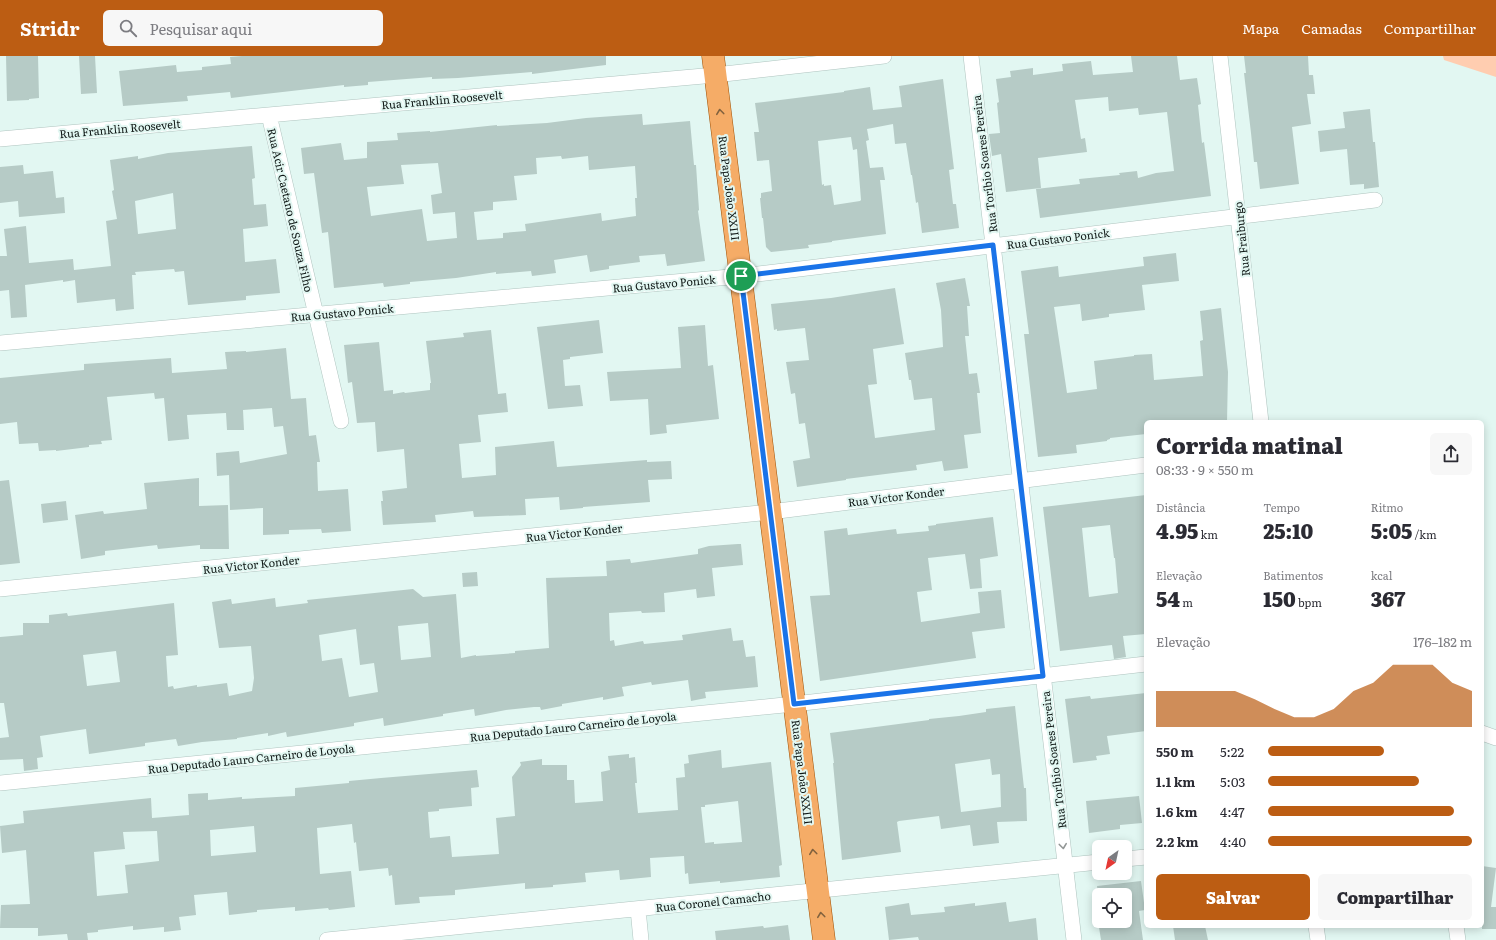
<!DOCTYPE html>
<html lang="pt">
<meta charset="utf-8">
<style>
:root{--surface:#fff;--page:#f7f7f7;--text:#2b2b33;--muted:#7c7c81;--accent:#bc5d13}
body{margin:0;font-family:Literata,serif;background:var(--page);color:var(--text);height:100vh;display:flex;flex-direction:column;font-size:15px;white-space:nowrap}
*{box-sizing:border-box;margin:0}
p{font-size:13px;color:var(--muted)}
.icon{flex:none;width:22px;height:22px;fill:none;stroke:currentColor;stroke-width:2;stroke-linecap:round;stroke-linejoin:round}
.map{position:relative;flex:1;overflow:hidden}
.drawer{position:absolute;left:1144px;top:364px;width:340px;height:508px;display:flex;flex-direction:column;background:var(--surface);border-radius:6px;box-shadow:0 2px 10px #0003}
.drawer>*{flex:none}
.needle{width:26px;rotate:213deg}
.fabs{position:absolute;left:1092px;top:784px;display:grid;gap:8px}
.fabs a{display:grid;place-items:center;width:40px;height:40px;border-radius:6px;background:var(--surface);box-shadow:0 2px 10px #0003;font-size:20px}
.pin{position:absolute;display:grid;place-items:center;width:34px;height:34px;color:#fff;margin:-17px;border:2px solid #fff;border-radius:50%;box-shadow:0 1px 4px #0007}
.round{display:grid;place-items:center;flex:none;width:42px;height:42px;border-radius:6px;background:var(--page)}
.summary{display:flex;align-items:center;justify-content:space-between;height:68px;padding:0 12px}
h1{font-size:22px;font-weight:800;line-height:30px}
.stats{display:grid;grid-template-columns:repeat(3,1fr);gap:6px;height:68px;padding:4px 12px}
.stats div{display:grid;align-content:center}
.stats b{font-size:20px;font-weight:800}
.stats small{font-size:11px;font-weight:400}
.stats p{font-size:11px}
.chart{height:112px;padding:8px 12px}
.chart p{display:flex;justify-content:space-between}
.chart svg{width:100%;height:72px;margin-top:4px;fill:var(--accent);opacity:.7}
.cta{display:flex;gap:8px;margin-top:auto;padding:8px 12px}
.cta a{flex:1;height:46px;border-radius:6px;background:var(--accent);color:#fff;font-size:16px;font-weight:800;line-height:46px;text-align:center}
.cta a+a{background:var(--page);color:var(--text)}
ul{padding:0 12px;list-style:none;font-size:13px}
li{display:grid;grid-template-columns:64px 48px 1fr;align-items:center;height:30px}
li i{height:10px;border-radius:5px;background:var(--accent)}
header{display:flex;align-items:center;gap:24px;box-sizing:border-box;height:56px;padding:0 20px;background:var(--accent);color:#fff}
header strong{font-size:19px}
nav{display:flex;gap:22px;margin-inline-start:auto;font-size:14px}
.search{width:280px;height:36px;background:var(--page);display:flex;align-items:center;gap:10px;box-sizing:border-box;padding:0 14px;border-radius:6px;color:var(--muted);font-size:15px}
.map>svg:first-child{display:block}
.green{fill:#ffcdb0}
.building{fill:#b6cbc6;fill-rule:evenodd}
.lines{fill:none;stroke-linecap:round;stroke-linejoin:round}
.minor-casing{stroke:#afc4bf;stroke-width:16}
.primary-casing{stroke:#a05309;stroke-width:23}
.minor{stroke:#fff;stroke-width:15}
.primary{stroke:#f5ac67;stroke-width:22}
.oneway{stroke:#82623e}
.oneway2{stroke:#939796}
.route-casing{stroke:#fff;stroke-width:8}
.route{stroke:#1a73e8;stroke-width:5}
.labels{text-anchor:middle;dominant-baseline:central;stroke-width:4;stroke-linejoin:round;paint-order:stroke}
.street-label{font-size:11px;fill:#0f1715;stroke:#e2f7f2}
</style>
<header>
<strong>Stridr</strong>
<div class="search"><svg class="icon" aria-label="search" viewBox="0 0 24 24"><circle cx="10" cy="10" r="6"/><path d="M15 15l6 6"/></svg>Pesquisar aqui</div>
<nav><a>Mapa</a><a>Camadas</a><a>Compartilhar</a></nav>
</header>
<div class="map">
<svg width="1496" height="884" viewBox="0 0 1496 884">
<rect width="100%" height="100%" fill="#e2f7f2"/>
<path class="green" d="M1443,0H1496V21L1444,4Z"/>
<path class="building" d="M6,0H38L39,42L29,43V44L7,45Z
M79,0H95L97,37L81,38Z
M242,0H606V9L532,18V16L458,22L432,23V21L368,26V29L344,31V29L231,42L230,36L187,40L188,45L123,50L119,15L176,9L177,16L202,14V11L231,8L230,1Z
M1131,0H1177L1180,24L1197,22L1201,48L1198,49L1202,87L1204,86L1211,140L1040,162L1036,133L1080,128L1079,123L1120,119L1119,117L1137,115L1138,122L1156,117L1174,115L1167,56L1139,59L1138,52L1109,55L1108,41L1075,44L1081,83L1085,82L1087,96L1038,102L1041,132L1006,136L1001,98L992,100L989,78L1000,77L997,47L999,46L996,23L1011,21L1010,15L1033,12V19L1063,15L1062,8L1091,5L1093,19L1133,16Z
M1244,0H1308L1309,19H1313L1315,38H1307L1311,68L1292,71L1299,128L1260,133L1257,106H1254L1251,77L1244,17H1246Z
M943,23L954,113L949,114L953,148H956L959,172L922,177L918,146L916,147L912,119H911L906,87L895,88L893,68L867,73L869,84L866,85L870,112L883,111L885,124H880L886,178L832,185V186L808,189L809,192L771,196L766,191L763,162H762L760,142H761V137L772,135L769,104L757,105L754,76H759L755,47L844,36V35L870,31L873,54L902,51L899,30ZM851,81L853,94L857,93L861,144L860,145L834,149L831,129L824,130V128L822,129L818,85Z
M1370,53L1373,86H1375L1379,131L1364,133V128L1350,129L1347,93L1320,96L1318,75L1345,72L1343,56Z
M642,58L643,69L690,65L694,109H696L699,154L698,155L705,205L667,210L665,198L639,200L640,206L609,210V213L590,216L587,199L554,204L556,217L532,220L531,215L496,218V216L456,222L410,226V228L384,231L383,227L334,232L328,176L322,177L314,117L304,118L301,92L341,87L344,104L367,102V86L398,84L397,77L430,75V76L497,69V70L547,67L586,62ZM561,100L562,103L588,100L589,114L635,110L637,142H635L636,160L602,165L601,157L525,168L526,175L503,177V182L477,184L474,156L493,154V146L517,144L514,120L537,118L536,102ZM438,107L442,137L431,139L433,158L455,156L457,182L427,185L422,153L371,160L367,131L404,128L401,109Z
M252,90L255,122L252,123L254,149L266,148L268,170L243,173L245,206L276,203L280,237L246,240V244L188,249L184,215L175,216L174,213L135,216L136,219H132L134,253L116,255L115,243L77,247L75,224L63,226V224L25,229L27,261L11,262L9,234L0,235V200H7L4,173L26,170L29,207L73,203L74,214L111,210L106,165L117,163L112,135L114,134L110,104L138,100V103L168,97ZM173,137L176,173L138,178L135,145Z
M23,109L24,118L53,115L56,142L64,141L65,157L19,161L18,145L0,147V111Z
M1176,197L1179,225L1142,229L1145,254L1109,258V261L1082,265L1080,248L1054,251L1067,337L1097,333L1094,305L1134,300V299L1152,298L1154,324L1203,320L1200,285L1203,284L1200,255L1221,252L1228,316L1227,366H1146V378L1110,382V383L1107,384V385L1076,389L1077,397L1038,401L1024,278H1029L1021,215L1058,210L1059,221L1144,210L1143,201Z
M965,222L970,250H967L969,280H965L969,318L977,317L980,337H977L981,377L964,379L968,412L944,415L942,405L916,409L917,414L846,423V424L797,431L793,405L810,402L805,367L799,368L795,337L791,338L786,306L809,304L805,272L777,275V273L774,274L771,248L831,242L895,232L904,288L873,293L877,328L868,329L875,382L935,374L932,342L914,344L911,324H909L905,297L943,291L941,254L936,227Z
M599,264L603,297L570,301V303L563,304L565,330L580,329L583,350L548,353L537,271Z
M705,269L708,310L713,309L719,363L666,369L667,377L650,379L648,343L610,345L607,316L681,312L678,271Z
M491,274L498,338L506,337L508,356L478,359L481,386L459,388L462,422L496,419L495,391L554,385L557,411L647,404V406L671,405L672,423L648,424L650,446L583,451V452L560,454L559,441L525,443L526,459L474,461L473,455L435,459L436,466L383,469L381,445H383L382,435L407,432L404,393L377,396L375,366L357,367L352,326L348,327L344,289L379,286L384,335L393,334V338L404,336L405,337L430,334V327H431L426,285L464,281L463,277Z
M286,292L291,343L306,342L309,380L316,379L320,406H317L318,435L348,433L351,475L322,477L321,473L289,474V478L263,479V452L230,454L229,419L217,420L216,397L239,395L240,407L287,398L283,370L274,371L272,352L243,354L244,374H227L226,357L187,359L189,383L168,385L164,342L155,343L154,337L107,341L112,384L101,385L102,388L89,389V391L56,395V394L39,395L38,387L19,388L17,366L0,368V322L84,314V308L171,302L172,317L227,313L225,296L246,295V296Z
M199,422V450L228,449L229,493H200V489L158,493L157,489L105,495V499L81,503L75,459L103,455L104,458L147,453L144,427Z
M9,424L20,507L0,509V425Z
M1146,439V578L1123,580L1126,601L1114,603L1112,589L1060,595L1043,451ZM1110,469L1114,502H1115L1118,537L1089,541L1082,472Z
M66,445L68,464L43,467L41,448Z
M993,461L998,500L980,503L982,532L970,533L965,498L928,502L932,534L917,536L921,566L980,557L978,536L1001,534L1005,572L972,576L976,602L820,625L810,540L830,539L824,475L847,472L848,479L896,473L897,478L929,475L928,470L936,469V468Z
M738,488H741L743,509L712,512L715,540L697,542L696,533L664,537L665,556L642,557L641,555L609,557L610,585L614,584L615,590L643,585L644,588L683,584L682,579L731,572L733,585L743,584L746,601L755,600L758,631L705,636L706,642L691,645L688,624L652,629L651,626L622,631L624,640L603,644V641L562,648V650L541,654L540,651H534L506,654L475,660L474,653L443,658V660L384,670L383,662L354,667V670L287,681L286,676L268,680V677L237,682V683L202,686L178,690L176,683L145,687V690L89,698L86,673L40,680L43,701L37,702L38,713L24,715L23,703L0,704V682L9,681L4,647H0V581L23,579V567H49V559L67,557L68,560L174,547L178,599L166,600L168,631L173,630L174,633L197,629V631L227,627L229,640L252,635L254,622L251,590L219,592L212,546L231,543L232,548L275,542L276,551L308,547L307,544L413,533L423,541L456,538L461,602L476,599V600L515,597V595L549,592L546,522L607,520L606,505L630,503L631,507L698,498V493L709,490ZM428,567L431,601L401,604L398,570ZM356,573L360,609L374,607L378,636L349,641L342,602L322,605L319,579ZM116,595L120,626L87,630L83,599Z
M477,516L478,530L463,531L462,517Z
M1146,637V675L1107,680L1110,698L1096,700L1097,704L1073,707L1065,643L1090,640L1091,643Z
M1015,650L1024,732H1026L1027,765L997,766L999,787L973,790L970,769L941,773L939,760L899,765L897,766L901,796L842,804L833,707H834L830,677L929,664V663L959,660L986,656V653ZM990,703L992,719L1000,718L1001,751L961,756L955,708Z
M721,694L722,712L771,706L782,809L779,810L780,821L720,827V825L689,828L688,817L685,818L684,800L650,802L651,821L620,824L619,814L585,817L586,826L553,829V831L525,833V827L455,834V839L419,841L420,847L395,849L392,819L389,820L388,812L359,815L356,786L354,787L352,768L317,772L320,818L351,815L355,851L329,854L328,852L295,855V851L257,854V856L229,859L227,836L194,839L196,859L179,861L181,874L164,876V871L133,874V870L98,874V876L87,877L88,884H68L67,878L38,880V872H0L1,849L30,848L26,794L2,797L0,770L24,767L23,755L151,742L152,762L189,759L188,738L208,737V744L242,741V743L295,740V732L349,727V725L381,722L477,714L479,731L471,732L472,750L439,753V755L428,756L430,782L450,780L452,801L499,798L496,762L515,760L512,721L521,709L520,706L542,703V709H567V724H574L575,747L603,745L601,716L610,714L608,700L629,698V702L635,701L637,727H635L638,757L678,754L676,722L685,721L684,708L689,707L688,699ZM738,745L742,786L714,788V786L705,787L701,751H705V749ZM254,770L256,796L211,800L210,774ZM157,775L159,805L125,809L128,837L97,840L94,796L125,793L123,776Z
M1139,740L1142,767L1120,769V773L1089,777L1086,745Z
M1482,810L1496,812L1491,851H1496V873H1482Z
M1141,825L1145,854L1139,855L1143,884H1101L1098,865H1125V839H1098L1097,830Z
M1006,846L1009,866L1036,862L1038,884H919L918,881L889,884L885,851L909,847L911,859L945,856L944,851L975,847V850Z
M788,869L790,884H716L715,875L763,870L764,872Z
M1173,870H1205L1208,884H1175Z"/>
<g class="lines">
<defs>
<path id="minor" d="M971,0L1074,884
M1220,0L1261,366
M269,59L341,365
M0,83L715,19L884,0
M0,287L741,220L1375,144
M0,533L770,456L1146,409
M1482,677L1496,682
M0,727L794,648L1146,608
M1125,803L1146,801
M638,853L641,884
M1316,870L1318,884
M1456,870L1458,884
M327,884L1099,806"/>
<path id="primary" d="M713,0L824,884"/>
</defs>
<use href="#minor" class="minor-casing"/>
<use href="#primary" class="primary-casing"/>
<use href="#minor" class="minor"/>
<use href="#primary" class="primary"/>
</g>
<defs><path id="oneway-chevron" d="M-2-3.5L2.5 0L-2 3.5" fill="none" stroke-width="1.6" stroke-linecap="round" stroke-linejoin="round"/></defs>
<g class="oneway">
<use href="#oneway-chevron" transform="translate(720 56) rotate(-97)"/>
<use href="#oneway-chevron" transform="translate(813 796) rotate(-97)"/>
<use href="#oneway-chevron" transform="translate(821 859) rotate(-97)"/>
</g>
<use class="oneway2" href="#oneway-chevron" transform="translate(1063 790) rotate(83)"/>
<g class="lines">
<defs>
<path id="route" d="M993,189L1043,620L794,648L741,220Z"/>
</defs>
<use href="#route" class="route-casing"/>
<use href="#route" class="route"/>
</g>
<g class="labels">
<g class="street-label">
<text transform="translate(442 43) rotate(-5)">Rua Franklin Roosevelt</text>
<text transform="translate(120 72) rotate(-5)">Rua Franklin Roosevelt</text>
<text transform="translate(984 108) rotate(-97)">Rua Toríbio Soares Pereira</text>
<text transform="translate(730 132) rotate(83)">Rua Papa João XXIII</text>
<text transform="translate(291 154) rotate(77)">Rua Acir Caetano de Souza Filho</text>
<text transform="translate(1058 182) rotate(-7)">Rua Gustavo Ponick</text>
<text transform="translate(1241 183) rotate(-96)">Rua Fraiburgo</text>
<text transform="translate(664 227) rotate(-5)">Rua Gustavo Ponick</text>
<text transform="translate(342 256) rotate(-5)">Rua Gustavo Ponick</text>
<text transform="translate(896 440) rotate(-7)">Rua Victor Konder</text>
<text transform="translate(574 476) rotate(-6)">Rua Victor Konder</text>
<text transform="translate(251 508) rotate(-6)">Rua Victor Konder</text>
<text transform="translate(573 670) rotate(-6)">Rua Deputado Lauro Carneiro de Loyola</text>
<text transform="translate(251 702) rotate(-6)">Rua Deputado Lauro Carneiro de Loyola</text>
<text transform="translate(1053 704) rotate(-97)">Rua Toríbio Soares Pereira</text>
<text transform="translate(803 716) rotate(83)">Rua Papa João XXIII</text>
<text transform="translate(713 845) rotate(-6)">Rua Coronel Camacho</text>
</g>
</g>
</svg>
<div class="fabs">
<a><svg class="needle" viewBox="-14 -14 28 28"><path d="M0-13l5 13h-10z" fill="#e53935"/><path d="M0 13l5-13h-10z" fill="#7c7c81"/></svg></a>
<a><svg class="icon" aria-label="locate" viewBox="0 0 24 24"><circle cx="12" cy="12" r="6"/><path d="M12 2v4M12 18v4M2 12h4M18 12h4"/></svg></a>
</div>
<div class="pin" style="left:741px;top:220px;background:#1e9e55"><svg class="icon" aria-label="arrive" viewBox="0 0 24 24"><path d="M6 21V4h12l-3 4 3 4H6"/></svg></div>
<section class="drawer">
<div class="summary"><div><h1>Corrida matinal</h1><p>08:33 · 9 × 550 m</p></div><a class="round"><svg class="icon" aria-label="share" viewBox="0 0 24 24"><path d="M12 15V3M7 8l5-5 5 5M5 13v7h14v-7"/></svg></a></div>
<div class="stats">
<div><p>Distância</p><b>4.95<small> km</small></b></div>
<div><p>Tempo</p><b>25:10</b></div>
<div><p>Ritmo</p><b>5:05<small> /km</small></b></div>
</div>
<div class="stats">
<div><p>Elevação</p><b>54<small> m</small></b></div>
<div><p>Batimentos</p><b>150<small> bpm</small></b></div>
<div><p>kcal</p><b>367</b></div>
</div>
<div class="chart"><p><span>Elevação</span>176–182 m</p>
<svg viewBox="0 0 160 44" preserveAspectRatio="none"><path d="M0 44V22L10 22L20 22L30 22L40 22L50 27L60 33L70 38L80 38L90 33L100 22L110 17L120 6L130 6L140 6L150 17L160 22V44z"/></svg>
</div>
<ul>
<li><b>550 m</b>5:22<i style="width:57%"></i></li>
<li><b>1.1 km</b>5:03<i style="width:74%"></i></li>
<li><b>1.6 km</b>4:47<i style="width:91%"></i></li>
<li><b>2.2 km</b>4:40<i style="width:100%"></i></li>
</ul>
<div class="cta"><a>Salvar</a><a>Compartilhar</a></div>
</section>
</div>
